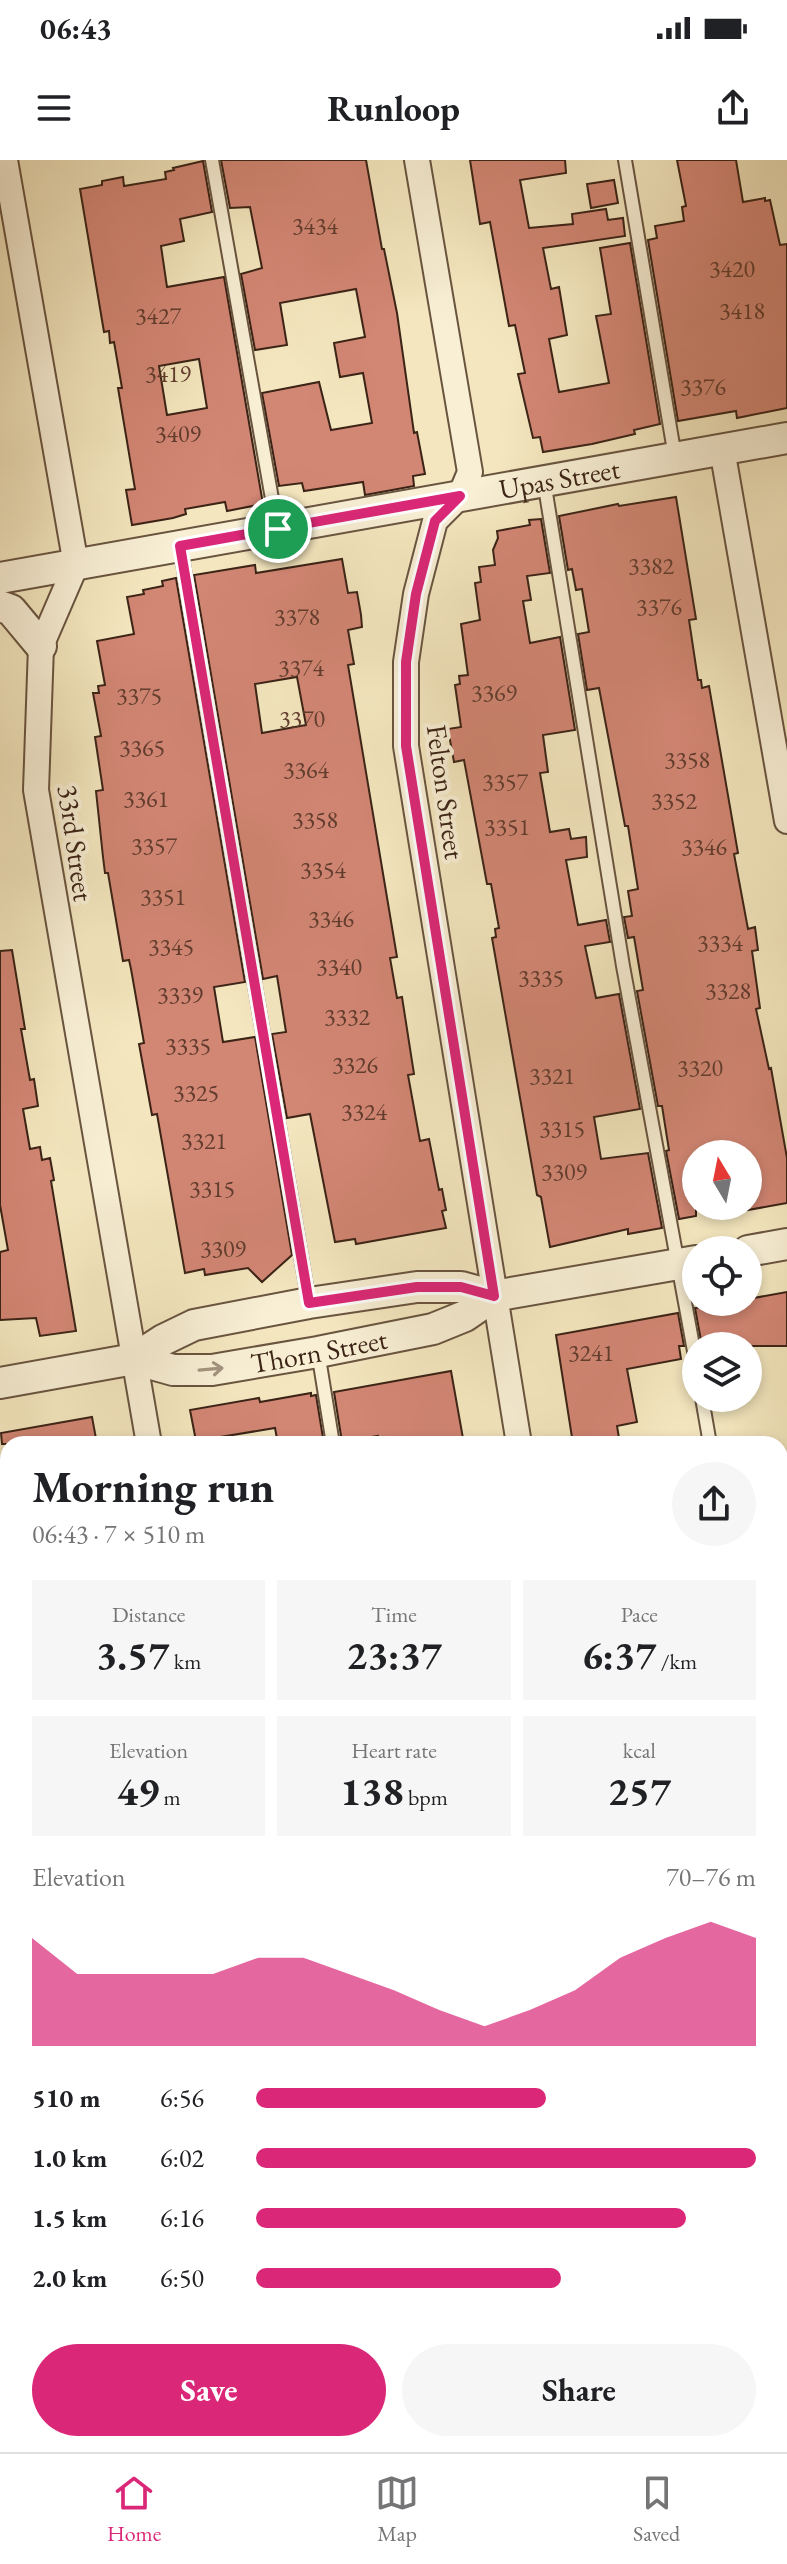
<!DOCTYPE html>
<meta charset="utf-8">
<style>
:root{--surface:#fff;--page:#f6f6f6;--text:#202124;--muted:#757577;--line:#e0e0e0;--accent:#db2777}
body{margin:0;font-family:"EB Garamond",serif;background:var(--page);color:var(--text);height:100vh;display:flex;flex-direction:column;font-size:30px;white-space:nowrap}
*{box-sizing:border-box;margin:0}
p{font-size:26px;color:var(--muted)}
.icon{flex:none;width:44px;height:44px;fill:none;stroke:currentColor;stroke-width:2;stroke-linecap:round;stroke-linejoin:round}
.map{position:relative;flex:1;overflow:hidden}
.details{position:absolute;left:0px;top:1276px;width:788px;height:1016px;display:flex;flex-direction:column;background:var(--surface);border-radius:24px 24px 0 0;box-shadow:0 4px 12px #0003}
.details>*{flex:none}
.needle{width:52px;rotate:350deg}
.fabs{position:absolute;left:682px;top:980px;display:grid;gap:16px}
.fabs a{display:grid;place-items:center;width:80px;height:80px;border-radius:50%;background:var(--surface);box-shadow:0 4px 12px #0003;font-size:40px}
.pin{position:absolute;display:grid;place-items:center;width:68px;height:68px;color:#fff;margin:-34px;border:4px solid #fff;border-radius:50%;box-shadow:0 2px 8px #0007}
.round{display:grid;place-items:center;flex:none;width:84px;height:84px;border-radius:42px;background:var(--page)}
.headline{display:flex;align-items:center;justify-content:space-between;height:136px;padding:0 32px}
h1{font-size:44px;font-weight:700;line-height:60px}
.figures{display:grid;grid-template-columns:repeat(3,1fr);gap:12px;height:136px;padding:8px 32px}
.figures div{display:grid;align-content:center;border-radius:0px;background:var(--page);text-align:center}
.figures b{font-size:40px;font-weight:700}
.figures small{font-size:22px;font-weight:400}
.figures p{font-size:22px}
.chart{height:224px;padding:16px 32px}
.chart p{display:flex;justify-content:space-between}
.chart svg{width:100%;height:144px;margin-top:8px;fill:var(--accent);opacity:.7}
.primary-button{display:flex;gap:16px;margin-top:auto;padding:16px 32px}
.primary-button a{flex:1;height:92px;border-radius:48px;background:var(--accent);color:#fff;font-size:32px;font-weight:700;line-height:92px;text-align:center}
.primary-button a+a{background:var(--page);color:var(--text)}
ul{padding:0 32px;list-style:none;font-size:26px}
li{display:grid;grid-template-columns:128px 96px 1fr;align-items:center;height:60px}
li i{height:20px;border-radius:10px;background:var(--accent)}
.status{display:flex;justify-content:space-between;align-items:center;height:56px;padding:0 40px;background:var(--surface);direction:ltr}
.status svg{height:22px;fill:currentColor}
header{display:flex;justify-content:space-between;align-items:center;height:104px;padding:0 32px;background:var(--surface);font-size:36px;font-weight:700}
.dock{display:flex;justify-content:space-around;align-items:center;height:112px;border-top:2px solid var(--line);background:var(--surface);font-size:22px;color:var(--muted)}
.dock a{display:grid;justify-items:center;gap:4px}
.dock .active{color:var(--accent)}
.map>svg:first-child{display:block}
.building{fill:#d28674;stroke:#3b2316;stroke-width:2;fill-rule:evenodd}
.lines{fill:none;stroke-linecap:round;stroke-linejoin:round}
.service-casing{stroke:#695440;stroke-width:16}
.minor-casing{stroke:#695440;stroke-width:28}
.tertiary-casing{stroke:#695440;stroke-width:34}
.service{stroke:#f8efd5;stroke-width:12}
.minor{stroke:#f8efd5;stroke-width:24}
.tertiary{stroke:#f8efd5;stroke-width:30}
.oneway{stroke:#a3937f}
.route-casing{stroke:#fff;stroke-width:16}
.route{stroke:#db2777;stroke-width:10}
.labels{text-anchor:middle;dominant-baseline:central;stroke-width:8;stroke-linejoin:round;paint-order:stroke}
.number-label{font-size:24px;fill:#613c2e}
.street-label{font-size:28px;fill:#3b2316;stroke:#f8efd5}
</style>
<div class="status"><b>06:43</b><svg viewBox="0 0 49 12"><path d="M0 12V9h3v3zM5 12V6h3v6zM10 12V3h3v9zM15 12V0h3v12zM26 1h20v11H26zM47 4h2v5h-2z"/></svg></div>
<header><svg class="icon" aria-label="menu" viewBox="0 0 24 24"><path d="M4 6h16M4 12h16M4 18h16"/></svg>Runloop<svg class="icon" aria-label="share" viewBox="0 0 24 24"><path d="M12 15V3M7 8l5-5 5 5M5 13v7h14v-7"/></svg></header>
<div class="map">
<svg width="787" height="2292" viewBox="0 0 787 2292">
<rect width="100%" height="100%" fill="#f4e7bf"/>
<filter id="stains"><feTurbulence type="fractalNoise" baseFrequency=".0025" numOctaves="4"/><feColorMatrix values="0 0 0 0 .2 0 0 0 0 .09 0 0 0 0 .02 0 0 0 .5 -.17"/></filter>
<radialGradient id="worn" r=".72"><stop offset=".6" stop-color="#630" stop-opacity="0"/><stop offset="1" stop-color="#630" stop-opacity=".3"/></radialGradient>
<path class="building" d="M221,0H366L382,89H384L397,153L414,273L417,272L425,314L413,316L414,326L365,335L363,322L304,331L302,323L279,326L262,233L319,222L331,270L372,263L363,213L340,217L334,183L365,177L356,129L280,143L287,185L255,190L241,114L262,108L250,47L230,48Z
M470,0H565L566,13L520,20L529,68L573,64L572,54L606,49L608,60L623,58L625,76L543,88L551,129L559,127L567,175L549,179L559,232L609,223L596,156L611,154L600,88L630,83L660,264L634,270L635,274L592,284L543,292L540,277L533,278L518,214L525,213L515,165L509,166L490,62L480,64Z
M677,0H736L743,42L765,38V41L770,40L780,85L787,84V248L737,258L736,251L678,261L648,80L657,78L655,66L684,61L682,47L686,46Z
M203,1L212,52L180,59L184,81L161,86L167,127L224,117L263,344L227,351L225,342L185,349L186,354L173,358L132,365L126,330L135,329L118,228H122L114,182L110,183L109,171L104,172L80,29L102,25V21L123,17L124,26L166,19L165,12L174,10L173,8ZM199,199L207,248L167,255L159,206Z
M614,20L618,43L591,48L587,24Z
M676,337L696,459L689,460L698,520H701L702,528L709,526L738,693L734,694L748,769L755,767L758,790L752,791L760,848L756,849L769,909L771,908L787,998V1043L748,1050V994H696V1056L679,1059L666,991L669,990L662,946H658L637,831L643,830L634,777L628,778L624,757L632,756L628,731L638,729L628,666H625L599,528L587,530L578,474L589,472L582,429L576,430L572,409L568,410L559,356L618,344L619,346Z
M541,359L550,413L527,416L531,440L523,441L530,483L560,477L575,570L543,575L548,612L540,613L550,672L569,669L571,679L586,677L587,697L566,700L578,765L606,760L610,782L585,786L596,838L619,834L640,949L594,957L601,999L648,993L662,1068L628,1074V1069L550,1087L541,1037L537,1035L492,778L496,777L495,769L499,768L491,724H487L464,600L454,602L448,569L461,567L455,525L460,524L459,516L468,515L461,464L480,460L475,423L481,422L479,407L495,405L493,390L498,378L497,371L530,365L529,360Z
M342,399L348,433L357,432L361,455L362,467L348,470L354,504L348,505L397,797L390,798L397,838L402,837L414,914L408,915L420,981L429,979L439,1030L442,1029L446,1050L442,1051L446,1068L356,1084L355,1079L335,1082L310,954L287,958L272,874L286,872L277,816L263,819L194,415L255,405L256,413ZM297,517L306,565L262,573L255,524Z
M176,418L245,822L214,827L223,882L255,877L292,1095L262,1122L248,1108L205,1115L204,1109L185,1113L157,954L152,955L139,884L144,883L131,809L129,800L123,801L108,713H105L103,697L96,631L103,630L95,577L101,576L93,533H99L98,526L105,525L97,481L134,474L127,437L144,434L143,430L163,426L162,421Z
M12,790L25,869H21L30,920L34,919L38,946L23,949L30,989L40,987L42,1000L50,998L54,1020L51,1021L76,1171L40,1176L36,1158L0,1160V1092L8,1090L0,1045V791Z
M787,1132V1186H702L695,1148L748,1142V1139Z
M678,1153L684,1186H679L681,1199L627,1209L637,1262L617,1266L620,1284H573L556,1175Z
M451,1211L464,1284H380L378,1276L342,1282L334,1232Z
M311,1233V1236L316,1235L324,1284H278L275,1268L196,1281L190,1250L259,1238L260,1242Z
M92,1257L97,1284H2L1,1273Z"/>
<g class="lines">
<defs>
<path id="service" d="M212,0L277,367
M625,0L675,297
M544,321L623,806L696,1202
M180,386L309,1143
M318,1192L333,1284
M702,1238L710,1284
M0,1533L8,1580
M780,1689L787,1731
M130,2284L132,2292
M503,2284L504,2292"/>
<path id="minor" d="M5,0L76,405L41,486L36,630L149,1284
M417,0L470,312L460,336L435,361L416,434L406,502V586L519,1284
M722,289L787,661
M318,2284L320,2292
M692,2284L693,2292"/>
<g id="tertiary">
<path id="s1" d="M0,418L787,278"/>
<path d="M0,446L11,450L41,486"/>
<path d="M748,1091L787,1084"/>
<path id="s2" d="M134,1199L173,1210H212L318,1192L433,1169L465,1156L494,1136L696,1101"/>
<path d="M0,1223L134,1199L163,1180L194,1165L309,1143L417,1127H461L494,1136"/>
<path d="M780,1910L787,1909"/>
<path d="M0,2047L8,2045"/>
</g>
</defs>
<use href="#service" class="service-casing"/>
<use href="#minor" class="minor-casing"/>
<use href="#tertiary" class="tertiary-casing"/>
<use href="#service" class="service"/>
<use href="#minor" class="minor"/>
<use href="#tertiary" class="tertiary"/>
</g>
<defs><path id="oneway-shaft" d="M-6 0H5M1.5-3L5.5 0L1.5 3" fill="none" stroke-width="1.6" stroke-linecap="round" stroke-linejoin="round" transform="scale(2)"/></defs>
<use class="oneway" href="#oneway-shaft" transform="translate(211 1209) rotate(-5)"/>
<g class="lines">
<defs>
<path id="route" d="M460,336L435,361L416,434L406,502V586L494,1136L461,1127H417L309,1143L180,386Z"/>
</defs>
<use href="#route" class="route-casing"/>
<use href="#route" class="route"/>
</g>
<g class="labels">
<g class="number-label">
<text x="315" y="65">3434</text>
<text x="732" y="108">3420</text>
<text x="742" y="150">3418</text>
<text x="158" y="155">3427</text>
<text x="168" y="213">3419</text>
<text x="703" y="226">3376</text>
<text x="178" y="273">3409</text>
<text x="651" y="405">3382</text>
<text x="659" y="446">3376</text>
<text x="297" y="456">3378</text>
<text x="301" y="507">3374</text>
<text x="494" y="532">3369</text>
<text x="139" y="535">3375</text>
<text x="302" y="558">3370</text>
<text x="142" y="587">3365</text>
<text x="687" y="599">3358</text>
<text x="306" y="609">3364</text>
<text x="505" y="621">3357</text>
<text x="146" y="638">3361</text>
<text x="674" y="640">3352</text>
<text x="315" y="659">3358</text>
<text x="507" y="666">3351</text>
<text x="154" y="685">3357</text>
<text x="704" y="686">3346</text>
<text x="323" y="709">3354</text>
<text x="163" y="736">3351</text>
<text x="331" y="758">3346</text>
<text x="720" y="782">3334</text>
<text x="171" y="786">3345</text>
<text x="339" y="806">3340</text>
<text x="541" y="817">3335</text>
<text x="728" y="830">3328</text>
<text x="180" y="834">3339</text>
<text x="347" y="856">3332</text>
<text x="188" y="885">3335</text>
<text x="355" y="904">3326</text>
<text x="700" y="907">3320</text>
<text x="552" y="915">3321</text>
<text x="196" y="932">3325</text>
<text x="364" y="951">3324</text>
<text x="562" y="968">3315</text>
<text x="204" y="980">3321</text>
<text x="564" y="1011">3309</text>
<text x="212" y="1028">3315</text>
<text x="223" y="1088">3309</text>
<text x="591" y="1192">3241</text>
</g>
<g class="street-label">
<text stroke="none"><textPath href="#s1" startOffset="568">Upas Street</textPath></text>
<text transform="translate(446 632) rotate(82)">Felton Street</text>
<text transform="translate(76 683) rotate(82)">33rd Street</text>
<text stroke="none"><textPath href="#s2" startOffset="188">Thorn Street</textPath></text>
</g>
</g>
<rect width="100%" height="100%" filter="url(#stains)"/>
<rect width="100%" height="100%" fill="url(#worn)"/>
</svg>
<div class="fabs">
<a><svg class="needle" viewBox="-14 -14 28 28"><path d="M0-13l5 13h-10z" fill="#e53935"/><path d="M0 13l5-13h-10z" fill="#757577"/></svg></a>
<a><svg class="icon" aria-label="locate" viewBox="0 0 24 24"><circle cx="12" cy="12" r="6"/><path d="M12 2v4M12 18v4M2 12h4M18 12h4"/></svg></a>
<a><svg class="icon" aria-label="layers" viewBox="0 0 24 24"><path d="M12 4l9 5-9 5-9-5zM3 14l9 5 9-5"/></svg></a>
</div>
<div class="pin" style="left:278px;top:369px;background:#1e9e55"><svg class="icon" aria-label="arrive" viewBox="0 0 24 24"><path d="M6 21V4h12l-3 4 3 4H6"/></svg></div>
<section class="details">
<div class="headline"><div><h1>Morning run</h1><p>06:43 · 7 × 510 m</p></div><a class="round"><svg class="icon" aria-label="share" viewBox="0 0 24 24"><path d="M12 15V3M7 8l5-5 5 5M5 13v7h14v-7"/></svg></a></div>
<div class="figures">
<div><p>Distance</p><b>3.57<small> km</small></b></div>
<div><p>Time</p><b>23:37</b></div>
<div><p>Pace</p><b>6:37<small> /km</small></b></div>
</div>
<div class="figures">
<div><p>Elevation</p><b>49<small> m</small></b></div>
<div><p>Heart rate</p><b>138<small> bpm</small></b></div>
<div><p>kcal</p><b>257</b></div>
</div>
<div class="chart"><p><span>Elevation</span>70–76 m</p>
<svg viewBox="0 0 160 44" preserveAspectRatio="none"><path d="M0 44V11L10 22L20 22L30 22L40 22L50 17L60 17L70 22L80 27L90 33L100 38L110 33L120 27L130 17L140 11L150 6L160 11V44z"/></svg>
</div>
<ul>
<li><b>510 m</b>6:56<i style="width:58%"></i></li>
<li><b>1.0 km</b>6:02<i style="width:100%"></i></li>
<li><b>1.5 km</b>6:16<i style="width:86%"></i></li>
<li><b>2.0 km</b>6:50<i style="width:61%"></i></li>
</ul>
<div class="primary-button"><a>Save</a><a>Share</a></div>
</section>
</div>
<nav class="dock">
<a class="active"><svg class="icon" aria-label="home" viewBox="0 0 24 24"><path d="M3 11l9-7 9 7M6 9v11h12V9"/></svg>Home</a>
<a><svg class="icon" aria-label="map" viewBox="0 0 24 24"><path d="M3 6l6-2 6 2 6-2v14l-6 2-6-2-6 2zM9 4v14M15 6v14"/></svg>Map</a>
<a><svg class="icon" aria-label="saved" viewBox="0 0 24 24"><path d="M7 4h10v16l-5-4-5 4z"/></svg>Saved</a>
</nav>
